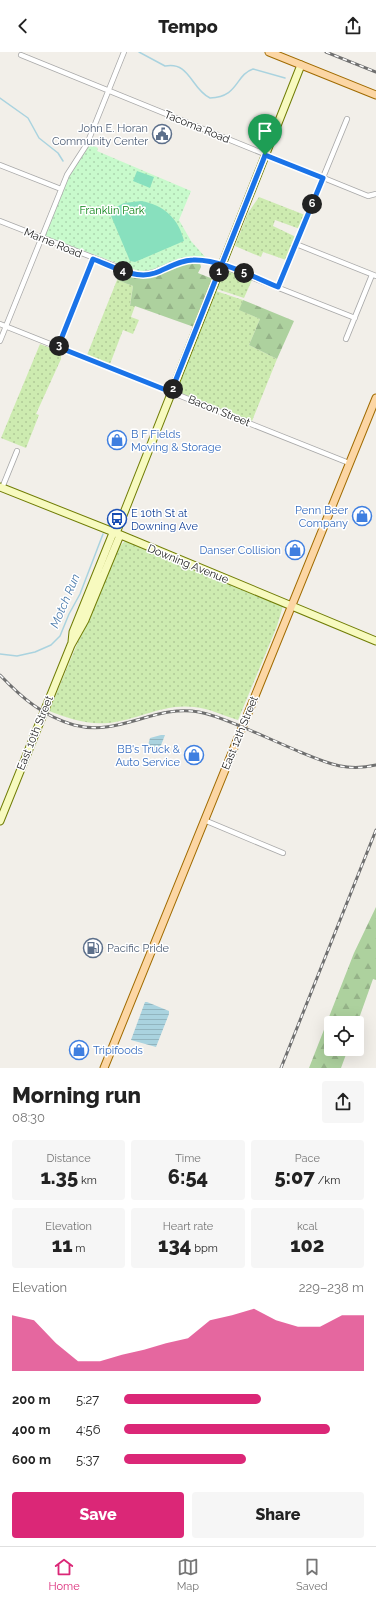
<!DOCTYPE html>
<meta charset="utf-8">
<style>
:root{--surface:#fff;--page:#f6f6f6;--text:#222;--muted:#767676;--line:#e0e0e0;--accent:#db2777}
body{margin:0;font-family:Raleway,sans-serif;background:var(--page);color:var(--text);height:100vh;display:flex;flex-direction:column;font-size:15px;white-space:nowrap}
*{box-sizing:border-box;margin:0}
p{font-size:13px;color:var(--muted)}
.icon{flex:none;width:22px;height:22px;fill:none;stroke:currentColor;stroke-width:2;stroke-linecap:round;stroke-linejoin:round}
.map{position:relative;height:1016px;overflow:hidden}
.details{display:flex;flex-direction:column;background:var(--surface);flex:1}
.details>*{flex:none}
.fabs{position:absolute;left:324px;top:964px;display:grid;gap:8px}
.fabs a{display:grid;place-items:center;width:40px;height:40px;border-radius:4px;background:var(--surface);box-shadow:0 4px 16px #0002;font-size:20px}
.pin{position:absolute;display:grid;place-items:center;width:34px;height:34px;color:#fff;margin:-41px -17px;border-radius:50% 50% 50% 0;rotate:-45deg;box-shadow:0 0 4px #0007}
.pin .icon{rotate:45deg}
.km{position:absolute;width:20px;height:20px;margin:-10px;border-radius:50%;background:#222;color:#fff;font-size:11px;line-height:20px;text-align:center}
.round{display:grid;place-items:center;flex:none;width:42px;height:42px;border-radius:4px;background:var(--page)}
.summary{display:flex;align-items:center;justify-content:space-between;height:68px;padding:0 12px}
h1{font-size:22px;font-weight:800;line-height:30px}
.stats{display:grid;grid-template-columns:repeat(3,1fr);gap:6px;height:68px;padding:4px 12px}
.stats div{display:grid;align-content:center;border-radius:4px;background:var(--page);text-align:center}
.stats b{font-size:20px;font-weight:800}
.stats small{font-size:11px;font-weight:400}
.stats p{font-size:11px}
.chart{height:112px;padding:8px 12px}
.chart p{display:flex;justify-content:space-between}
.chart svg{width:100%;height:72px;margin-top:4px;fill:var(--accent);opacity:.7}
.button{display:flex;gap:8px;margin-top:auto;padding:8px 12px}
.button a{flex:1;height:46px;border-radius:4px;background:var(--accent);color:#fff;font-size:16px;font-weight:800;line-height:46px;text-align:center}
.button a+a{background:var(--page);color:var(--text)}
ul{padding:0 12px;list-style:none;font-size:13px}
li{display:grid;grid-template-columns:64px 48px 1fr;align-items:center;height:30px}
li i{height:10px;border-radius:5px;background:var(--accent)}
header{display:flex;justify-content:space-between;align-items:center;height:52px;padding:0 12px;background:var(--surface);font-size:18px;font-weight:800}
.tab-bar{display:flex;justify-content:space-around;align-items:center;height:56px;border-top:1px solid var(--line);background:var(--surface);font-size:11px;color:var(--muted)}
.tab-bar a{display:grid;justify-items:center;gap:2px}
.tab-bar .selected{color:var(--accent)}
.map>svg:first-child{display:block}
.grass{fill:url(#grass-dots)}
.forest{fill:url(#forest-firs)}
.park{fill:url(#park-dots)}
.pitch{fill:#88e0be}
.water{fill:url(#water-rules)}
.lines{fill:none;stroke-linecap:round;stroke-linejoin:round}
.stream{stroke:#aad3df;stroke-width:1.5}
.street-casing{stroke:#a9a9a9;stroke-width:6}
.secondary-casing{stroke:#707d05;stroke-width:9}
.primary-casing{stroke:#a06b00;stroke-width:9}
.street{stroke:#fff;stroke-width:4.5}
.secondary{stroke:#f7fabf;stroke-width:7}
.primary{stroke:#fcd6a4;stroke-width:7}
.rail-casing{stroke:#707070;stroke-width:3}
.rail{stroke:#fff;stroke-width:1.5;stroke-dasharray:4.5;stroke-linecap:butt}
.route-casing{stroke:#fff;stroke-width:8}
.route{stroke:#1a73e8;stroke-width:5}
.labels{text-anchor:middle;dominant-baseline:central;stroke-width:3;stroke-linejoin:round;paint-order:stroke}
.street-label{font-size:11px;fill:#222;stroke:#fff}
.service-label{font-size:11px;fill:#4e5e75;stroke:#fff;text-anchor:end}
.park-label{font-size:11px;fill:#0c8416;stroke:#fff}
.shop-label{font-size:11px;fill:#366cbe;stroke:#fff;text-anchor:end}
.transit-label{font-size:11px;fill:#164399;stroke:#fff;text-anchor:start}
.water-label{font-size:12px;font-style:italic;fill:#4a7aab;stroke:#fff}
</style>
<header><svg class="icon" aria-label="back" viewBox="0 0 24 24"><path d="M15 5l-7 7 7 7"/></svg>Tempo<svg class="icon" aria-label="share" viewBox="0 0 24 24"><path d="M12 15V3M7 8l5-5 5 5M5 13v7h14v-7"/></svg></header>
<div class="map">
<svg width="376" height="1016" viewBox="0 0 376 1016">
<defs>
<pattern id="grass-dots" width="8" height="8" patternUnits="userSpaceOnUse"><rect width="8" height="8" fill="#cdebb0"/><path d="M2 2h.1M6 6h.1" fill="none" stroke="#b0c997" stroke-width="1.8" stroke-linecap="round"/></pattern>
<pattern id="forest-firs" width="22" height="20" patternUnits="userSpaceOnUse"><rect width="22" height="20" fill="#add19e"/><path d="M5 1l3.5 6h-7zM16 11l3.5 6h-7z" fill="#95b388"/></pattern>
<pattern id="park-dots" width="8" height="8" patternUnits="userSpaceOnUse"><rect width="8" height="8" fill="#c8facc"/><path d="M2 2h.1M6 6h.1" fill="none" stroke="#acd6af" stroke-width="1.8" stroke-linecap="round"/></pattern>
<pattern id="water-rules" width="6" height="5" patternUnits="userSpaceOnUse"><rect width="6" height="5" fill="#aad3df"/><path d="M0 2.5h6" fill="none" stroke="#92b5bf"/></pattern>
</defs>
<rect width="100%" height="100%" fill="#f2efe9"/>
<path class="grass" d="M259,145L305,163L300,177L275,168L273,174L296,185L286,208L263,200L261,205L235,194L248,161Z
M225,217L252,228L244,246L217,237Z
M117,228L133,234L130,253L135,254L131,265L139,268L133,282L123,278L110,312L87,303Z
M216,239L243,248L240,258L260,267L249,293L277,307L252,369L181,341L178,334Z
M40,292L61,300V307L36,362L39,363L26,396L1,386Z
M125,489L281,553L283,554L277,574L238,668C224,664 209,656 194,655C164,651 137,668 108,671C87,673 67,666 49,659L117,497Z"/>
<path class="forest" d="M193,210L200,211L201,215L198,221L213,227L194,275L135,254H130L133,234L117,228L120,219C126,221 132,224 138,225C158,229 174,211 193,210Z
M243,248L294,269L277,307L249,293L260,267L239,258Z
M376,855V928L373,927L357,972L331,971V997H348L341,1016H309L354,901Z"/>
<path class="park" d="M90,92L98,96L97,99L191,139L179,168L191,189L206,206H193L157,218L141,220L44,184L69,124Z"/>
<path class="pitch" d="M137,119L154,125L150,136L133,129Z
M141,149C164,153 179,167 184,189L135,210L130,209L109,159L124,151Z"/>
<path class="water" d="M161,683H165L158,701L147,697L150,686Z
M145,950H147L169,959V962L156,995L131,988Z"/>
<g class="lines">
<path class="stream" d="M139,0L165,14C190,9 191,37 210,46C239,45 235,23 253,17L285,26
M0,46L28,66L39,86L58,101L63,109
M0,602L17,604L35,600L51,593L60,584L69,562L80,542L103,482"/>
<defs>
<path id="street" d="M21,3L368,144L376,142
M0,113L61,137
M0,169L135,222C158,224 167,211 187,208C196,207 204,209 213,210L355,266
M296,192L376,224
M278,235L347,67
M0,272L349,411
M346,287L372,223
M0,289L67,123L87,92L124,0
M58,295L93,207
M2,436L17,399
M204,768L283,801"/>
<path id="secondary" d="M0,435L116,481L376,589
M116,481L301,13
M72,590L73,580L113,481
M0,769L71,593L85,568L120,483"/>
<path id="primary" d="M269,0L376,43
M104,1016L376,346"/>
</defs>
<use href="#street" class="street-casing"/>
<use href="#secondary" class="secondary-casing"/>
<use href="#primary" class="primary-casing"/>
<use href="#street" class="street"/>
<use href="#secondary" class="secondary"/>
<use href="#primary" class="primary"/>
<defs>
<path id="rail" d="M326,0L376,20
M0,623C22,646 43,664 74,673C119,685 155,652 199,660C215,663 230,670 245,676C263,684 282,692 300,700C327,711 346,720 376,713
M281,1016L376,778"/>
</defs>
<use href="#rail" class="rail-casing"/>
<use href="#rail" class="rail"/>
</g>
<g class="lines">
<defs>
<path id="route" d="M265,103L264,106C233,184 202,262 171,340L58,295L93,207C112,214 135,228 155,221C168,216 180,208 193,208C221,207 253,225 278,235L323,126L265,103"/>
</defs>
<use href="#route" class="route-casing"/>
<use href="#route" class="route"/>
</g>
<defs>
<symbol id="civic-ring" viewBox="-11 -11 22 22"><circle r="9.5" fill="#fff" stroke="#5c6f8a" stroke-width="1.5"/><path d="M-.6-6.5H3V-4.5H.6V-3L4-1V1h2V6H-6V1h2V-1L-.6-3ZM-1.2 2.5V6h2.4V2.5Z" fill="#5c6f8a"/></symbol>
<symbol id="shop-ring" viewBox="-11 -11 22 22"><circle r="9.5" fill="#fff" stroke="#3f7fe0" stroke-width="1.5"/><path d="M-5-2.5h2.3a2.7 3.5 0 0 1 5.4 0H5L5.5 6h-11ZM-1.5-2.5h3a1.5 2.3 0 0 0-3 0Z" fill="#3f7fe0"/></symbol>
<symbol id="bus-ring" viewBox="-11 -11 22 22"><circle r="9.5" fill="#fff" stroke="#1a4fb4" stroke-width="1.5"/><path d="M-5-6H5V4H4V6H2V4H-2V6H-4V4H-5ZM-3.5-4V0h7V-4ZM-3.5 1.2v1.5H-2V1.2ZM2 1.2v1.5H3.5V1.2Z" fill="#1a4fb4"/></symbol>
<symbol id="fuel-ring" viewBox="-11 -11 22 22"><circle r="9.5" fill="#fff" stroke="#5c6f8a" stroke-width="1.5"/><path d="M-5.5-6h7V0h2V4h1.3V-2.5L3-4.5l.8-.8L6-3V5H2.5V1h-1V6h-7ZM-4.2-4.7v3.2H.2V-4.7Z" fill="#5c6f8a"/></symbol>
</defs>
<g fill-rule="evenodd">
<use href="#civic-ring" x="151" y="71" width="22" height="22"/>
<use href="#shop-ring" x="106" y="377" width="22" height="22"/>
<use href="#shop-ring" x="351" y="453" width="22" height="22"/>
<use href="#bus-ring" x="106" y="456" width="22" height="22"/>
<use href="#shop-ring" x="284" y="487" width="22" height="22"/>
<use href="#shop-ring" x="183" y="692" width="22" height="22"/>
<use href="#fuel-ring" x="82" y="885" width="22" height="22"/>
<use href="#shop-ring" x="68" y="987" width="22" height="22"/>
</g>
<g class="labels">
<g class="street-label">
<text transform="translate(197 75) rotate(22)">Tacoma Road</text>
<text transform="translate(53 191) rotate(22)">Marne Road</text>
<text transform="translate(219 359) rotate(22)">Bacon Street</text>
<text transform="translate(188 512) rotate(22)">Downing Avenue</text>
<text transform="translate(35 681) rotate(-68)">East 10th Street</text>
<text transform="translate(240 681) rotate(-68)">East 12th Street</text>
</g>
<g class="service-label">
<text x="148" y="76">John E. Horan<tspan x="148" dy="13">Community Center</tspan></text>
<text x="107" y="896" text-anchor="start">Pacific Pride</text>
</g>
<g class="park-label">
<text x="112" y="158">Franklin Park</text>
</g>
<g class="shop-label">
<text x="131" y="382" text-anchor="start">B F Fields<tspan x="131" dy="13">Moving &amp; Storage</tspan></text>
<text x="348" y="458">Penn Beer<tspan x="348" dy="13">Company</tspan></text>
<text x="281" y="498">Danser Collision</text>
<text x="180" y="697">BB's Truck &amp;<tspan x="180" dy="13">Auto Service</tspan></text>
<text x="93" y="998" text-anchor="start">Tripifoods</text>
</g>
<g class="transit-label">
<text x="131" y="461">E 10th St at<tspan x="131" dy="13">Downing Ave</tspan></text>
</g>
<g class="water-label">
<text transform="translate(65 549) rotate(-67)">Motch Run</text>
</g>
</g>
</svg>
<div class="fabs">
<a><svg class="icon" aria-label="locate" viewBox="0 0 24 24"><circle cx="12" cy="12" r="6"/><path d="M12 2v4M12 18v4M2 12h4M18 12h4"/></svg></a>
</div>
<div class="pin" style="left:265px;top:103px;background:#1e9e55"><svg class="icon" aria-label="arrive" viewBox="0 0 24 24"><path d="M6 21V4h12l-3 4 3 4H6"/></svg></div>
<b class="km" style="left:219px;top:220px">1</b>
<b class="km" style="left:173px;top:337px">2</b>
<b class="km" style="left:59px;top:294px">3</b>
<b class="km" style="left:123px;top:219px">4</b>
<b class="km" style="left:244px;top:221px">5</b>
<b class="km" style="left:312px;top:152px">6</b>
</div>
<section class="details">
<div class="summary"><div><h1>Morning run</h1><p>08:30</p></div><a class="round"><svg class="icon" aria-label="share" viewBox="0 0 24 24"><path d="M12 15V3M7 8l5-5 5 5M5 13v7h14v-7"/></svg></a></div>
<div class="stats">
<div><p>Distance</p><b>1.35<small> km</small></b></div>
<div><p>Time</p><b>6:54</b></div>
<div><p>Pace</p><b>5:07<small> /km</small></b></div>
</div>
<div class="stats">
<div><p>Elevation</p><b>11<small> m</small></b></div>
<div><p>Heart rate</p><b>134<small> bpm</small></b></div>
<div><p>kcal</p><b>102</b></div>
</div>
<div class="chart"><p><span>Elevation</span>229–238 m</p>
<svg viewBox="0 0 160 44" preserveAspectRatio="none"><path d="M0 44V10L10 13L20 27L30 38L40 38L50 34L60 31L70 27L80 24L90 13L100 10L110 6L120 13L130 17L140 17L150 10L160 10V44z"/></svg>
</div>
<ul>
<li><b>200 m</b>5:27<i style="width:57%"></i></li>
<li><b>400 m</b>4:56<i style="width:86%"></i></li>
<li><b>600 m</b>5:37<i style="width:51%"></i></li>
</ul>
<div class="button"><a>Save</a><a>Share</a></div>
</section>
<nav class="tab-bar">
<a class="selected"><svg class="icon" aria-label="home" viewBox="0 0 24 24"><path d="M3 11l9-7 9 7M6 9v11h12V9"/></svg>Home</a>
<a><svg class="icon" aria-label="map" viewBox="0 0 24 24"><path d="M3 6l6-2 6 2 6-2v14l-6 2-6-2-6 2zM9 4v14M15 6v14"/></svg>Map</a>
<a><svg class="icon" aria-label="saved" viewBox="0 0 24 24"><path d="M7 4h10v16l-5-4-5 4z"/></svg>Saved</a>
</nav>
